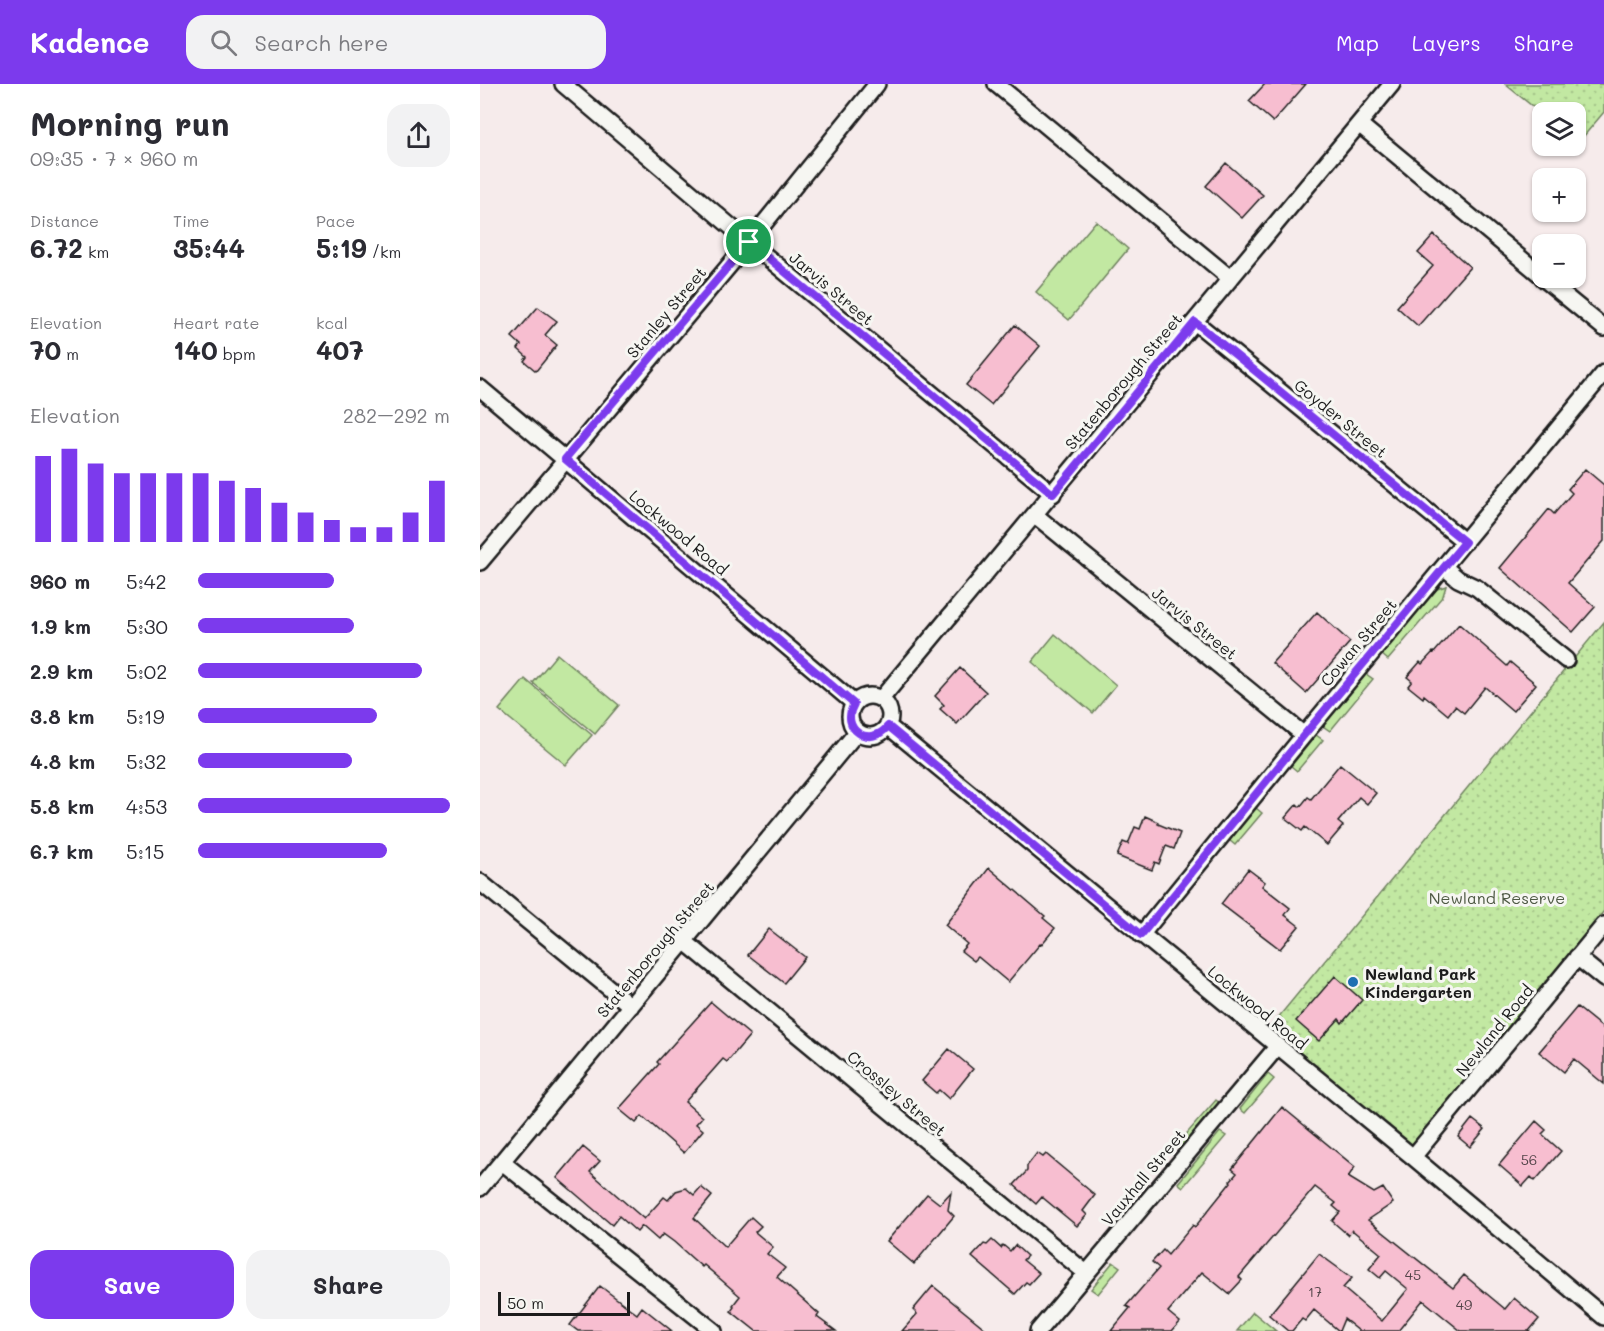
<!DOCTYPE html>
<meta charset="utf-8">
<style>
:root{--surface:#fff;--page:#f2f2f3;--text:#2b2b33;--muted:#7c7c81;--accent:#7c3aed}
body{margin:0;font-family:Mali,sans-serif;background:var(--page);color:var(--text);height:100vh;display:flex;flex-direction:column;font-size:22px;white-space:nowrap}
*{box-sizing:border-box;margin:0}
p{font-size:20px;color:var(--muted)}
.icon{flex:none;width:33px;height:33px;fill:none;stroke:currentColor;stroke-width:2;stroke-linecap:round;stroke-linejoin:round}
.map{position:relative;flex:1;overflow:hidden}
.drawer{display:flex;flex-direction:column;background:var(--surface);width:480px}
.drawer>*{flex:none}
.fabs{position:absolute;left:1052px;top:18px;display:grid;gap:12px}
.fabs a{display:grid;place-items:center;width:54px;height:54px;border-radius:12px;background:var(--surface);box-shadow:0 2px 4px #0004;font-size:30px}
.scale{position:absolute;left:18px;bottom:15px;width:132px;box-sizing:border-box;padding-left:6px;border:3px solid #1c1c1c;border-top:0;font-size:16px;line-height:21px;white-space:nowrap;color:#1c1c1c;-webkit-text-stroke:4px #f6f6f2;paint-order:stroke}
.pin{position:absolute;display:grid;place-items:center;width:51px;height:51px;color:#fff;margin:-26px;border:3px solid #fff;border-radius:50%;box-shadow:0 2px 6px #0007}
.round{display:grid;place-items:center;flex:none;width:63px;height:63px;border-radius:18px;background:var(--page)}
.overview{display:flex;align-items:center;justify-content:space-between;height:102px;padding:0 30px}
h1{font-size:33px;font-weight:800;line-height:45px}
.metrics{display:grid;grid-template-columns:repeat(3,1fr);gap:9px;height:102px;padding:6px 30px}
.metrics div{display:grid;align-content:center}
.metrics b{font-size:26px;font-weight:800}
.metrics small{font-size:16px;font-weight:400}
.metrics p{font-size:16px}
.chart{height:168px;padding:12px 30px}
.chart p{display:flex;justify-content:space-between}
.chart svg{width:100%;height:108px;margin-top:6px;stroke:var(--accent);stroke-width:6}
.button{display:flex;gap:12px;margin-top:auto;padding:12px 30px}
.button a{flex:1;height:69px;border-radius:18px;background:var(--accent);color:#fff;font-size:24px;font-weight:800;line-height:69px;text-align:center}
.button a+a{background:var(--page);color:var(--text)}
ul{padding:0 30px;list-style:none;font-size:20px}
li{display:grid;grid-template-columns:96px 72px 1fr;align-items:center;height:45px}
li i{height:15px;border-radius:8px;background:var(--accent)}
header{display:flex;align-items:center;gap:36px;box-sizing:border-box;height:84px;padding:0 30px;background:var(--accent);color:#fff}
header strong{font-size:28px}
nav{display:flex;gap:33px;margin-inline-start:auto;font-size:21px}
.search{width:420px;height:54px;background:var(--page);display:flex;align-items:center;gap:15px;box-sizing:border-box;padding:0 21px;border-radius:18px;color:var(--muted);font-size:22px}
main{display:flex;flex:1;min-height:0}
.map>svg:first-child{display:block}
.green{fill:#c2e8a2;stroke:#6f825f;stroke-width:1.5}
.park{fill:url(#park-dots);stroke:#6f825f;stroke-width:1.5}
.building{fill:#f7bed0;stroke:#1c1c1c;stroke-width:1.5}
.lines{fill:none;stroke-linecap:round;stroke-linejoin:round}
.street-casing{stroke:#1c1c1c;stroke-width:20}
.street{stroke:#f6f6f2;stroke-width:15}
.route-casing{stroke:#fff;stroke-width:12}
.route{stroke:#7c3aed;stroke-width:8}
.poi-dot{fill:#1f6fb2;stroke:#f6f6f2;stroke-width:2}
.labels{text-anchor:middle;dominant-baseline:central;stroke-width:6;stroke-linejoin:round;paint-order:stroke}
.number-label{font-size:14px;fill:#534449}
.street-label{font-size:16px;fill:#1c1c1c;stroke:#f6f6f2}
.park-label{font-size:16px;fill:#4e5944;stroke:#f6f6f2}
.poi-label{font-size:16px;font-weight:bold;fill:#1c1c1c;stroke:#f6f6f2;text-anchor:start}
</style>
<header>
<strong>Kadence</strong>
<div class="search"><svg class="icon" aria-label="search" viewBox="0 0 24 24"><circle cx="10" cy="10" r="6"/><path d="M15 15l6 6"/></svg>Search here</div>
<nav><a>Map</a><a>Layers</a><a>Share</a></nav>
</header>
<main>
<section class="drawer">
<div class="overview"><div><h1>Morning run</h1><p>09:35 · 7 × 960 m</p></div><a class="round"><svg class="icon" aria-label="share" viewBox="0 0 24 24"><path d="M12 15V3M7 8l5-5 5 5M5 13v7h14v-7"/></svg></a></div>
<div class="metrics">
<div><p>Distance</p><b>6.72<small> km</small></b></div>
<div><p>Time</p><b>35:44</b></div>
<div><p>Pace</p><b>5:19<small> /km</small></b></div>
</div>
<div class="metrics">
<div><p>Elevation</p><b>70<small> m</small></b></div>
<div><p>Heart rate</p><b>140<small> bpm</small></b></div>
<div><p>kcal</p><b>407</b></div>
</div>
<div class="chart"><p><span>Elevation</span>282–292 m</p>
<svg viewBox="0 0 160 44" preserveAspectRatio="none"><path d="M5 44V9M15 44V6M25 44V12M35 44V16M45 44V16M55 44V16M65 44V16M75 44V19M85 44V22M95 44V28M105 44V32M115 44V35M125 44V38M135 44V38M145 44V32M155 44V19"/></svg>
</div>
<ul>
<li><b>960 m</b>5:42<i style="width:54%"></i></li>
<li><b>1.9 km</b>5:30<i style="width:62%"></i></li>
<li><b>2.9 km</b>5:02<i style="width:89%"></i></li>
<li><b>3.8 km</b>5:19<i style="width:71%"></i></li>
<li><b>4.8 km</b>5:32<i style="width:61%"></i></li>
<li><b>5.8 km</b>4:53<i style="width:100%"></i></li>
<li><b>6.7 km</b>5:15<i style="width:75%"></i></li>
</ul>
<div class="button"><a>Save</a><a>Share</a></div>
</section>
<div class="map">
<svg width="1124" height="1247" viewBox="0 0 1124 1247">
<defs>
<pattern id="park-dots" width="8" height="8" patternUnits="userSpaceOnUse" patternTransform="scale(1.5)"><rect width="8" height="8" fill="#c2e8a2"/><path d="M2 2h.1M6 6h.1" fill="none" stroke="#a6c68b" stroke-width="1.8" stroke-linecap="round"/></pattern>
</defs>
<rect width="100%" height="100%" fill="#f6ebeb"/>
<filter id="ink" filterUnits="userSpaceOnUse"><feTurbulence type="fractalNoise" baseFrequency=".0167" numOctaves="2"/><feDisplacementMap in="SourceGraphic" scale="12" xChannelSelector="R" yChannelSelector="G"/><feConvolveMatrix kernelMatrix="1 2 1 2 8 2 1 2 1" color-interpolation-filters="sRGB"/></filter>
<g filter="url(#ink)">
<path class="green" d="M616,137L648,165L589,236L556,208Z
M966,502L963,512L908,576L901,570L957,505Z
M575,550L636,601L613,629L552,578Z
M77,570L139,621L115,650L53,599Z
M886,590L893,595L850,647L843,642Z
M45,595L112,651L86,681L19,626Z
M836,651L843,656L817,687L811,682Z
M776,724L782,729L755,761L749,756Z
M788,990L794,995L765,1029L760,1025Z
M736,1016L741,1020L702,1065L695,1063Z
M740,1048L746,1052L703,1103L698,1099Z
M633,1178L640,1183L618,1210L611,1205Z
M773,1228L796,1247H757Z"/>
<path class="park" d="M1025,0H1124V28L1098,59L1095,56V28L1062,30Z
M1124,538V827L930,1063L787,947Z"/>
<path class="building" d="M785,0H826L793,38L769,17Z
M746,79L783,111L762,134L726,102Z
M954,151L990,183L938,242L917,223L953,182L938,169Z
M58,223L77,237L65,251L77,261L56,287L44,277L47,273L38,265L41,261L32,253Z
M535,241L560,262L511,321L486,301Z
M1105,385L1124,401V457L1088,499L1115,523L1093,548L1020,484L1069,425L1074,430L1092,409L1088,405Z
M837,528L870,558L826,609L792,579Z
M979,540L1027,582L1030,578L1056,600L1033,627L1005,603L984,629L975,622L968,631L944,611L943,614L928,602L932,597L927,593L940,578L942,580L953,568L954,569Z
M480,584L506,608L477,640L460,625L464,621L455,612Z
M860,680L896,709L887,720L879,713L858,738L863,742L847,761L825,743L822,747L805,734L817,720L820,723L828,713L831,715Z
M665,732L678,738V740L700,749L694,765L686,762L679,780L675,778L672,786L637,772L643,758L648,760L655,743L660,745Z
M509,784L565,832L563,834L575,844L561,861L560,860L528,898L498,873L494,877L481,867L487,860L465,841Z
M768,785L785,798L782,802L810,824L805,831L819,842L800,865L741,820Z
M289,845L325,873L304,899L268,871Z
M855,892L882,916L862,939L859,935L839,957L816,937Z
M231,918L270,951L247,978L243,975L205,1018L222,1033L216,1040L223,1046L204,1069L162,1032L156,1039L139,1025L179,980L177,978Z
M1097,923L1124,945V1000L1094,975L1084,988L1059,968Z
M469,965L493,985L469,1015L459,1006L456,1009L442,997Z
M802,1023L875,1083L868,1093L894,1109L903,1104L913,1119L888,1136L973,1204L984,1191L1025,1225L1034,1214L1059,1235L1049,1247H981L943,1216L918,1247H879L864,1235L859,1247L834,1226L825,1237L822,1235L812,1247H808L789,1231L839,1170L872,1194L863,1204L902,1237L928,1205L906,1187L900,1194L889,1185L901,1170L872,1146L868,1151L852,1137L860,1128L853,1122L856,1119L835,1103L759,1193L762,1196L749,1210L722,1188L688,1228L700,1238L692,1247H631L650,1224L646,1222L679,1184L672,1178L683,1166L688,1171L713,1141L715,1143L751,1098L750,1097L757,1089L752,1085Z
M992,1035L1005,1045L990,1063L978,1053Z
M1056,1037L1066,1046L1062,1050L1081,1067L1055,1097L1051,1093L1043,1102L1019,1081Z
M103,1063L120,1077L110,1088L164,1135L184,1113L188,1116L196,1107L206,1104L214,1111L221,1103L232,1112L214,1134L245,1163L271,1133L281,1142L275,1148L293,1163L287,1170L305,1184L297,1193L339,1230L337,1233L356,1247H276L251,1227L254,1223L253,1221L260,1212L224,1181L222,1183L194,1158L183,1150L178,1156L162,1142L157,1148L139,1132L132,1141L77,1094Z
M557,1069L563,1073L566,1070L615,1111L603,1127L607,1131L597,1142L562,1113L556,1120L534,1101L547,1087V1082Z
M471,1108L468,1126L474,1132L434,1180L407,1157L447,1110L460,1120Z
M512,1156L521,1164L523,1161L530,1167L535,1161L547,1172L543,1176L559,1189L549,1200L546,1198L535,1210L492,1173L504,1160L507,1161Z
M120,1202L157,1230L162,1223L192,1247H98L90,1241Z
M453,1202L508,1247H422L437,1230L433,1226Z"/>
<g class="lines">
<defs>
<path id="street" d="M83,0L269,158L573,410
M516,0L750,194
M879,40L1062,192
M1063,194L1124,244
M715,238L985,458
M0,304L374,619
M555,431L824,651
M0,478L269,158L397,0
M964,483L978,495L997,504L1086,576
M370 632a20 20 0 1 1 40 0a20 20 0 1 1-40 0Z
M401,615L912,0
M408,642L933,1073L1124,1233
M0,798L151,922
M661,851L824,651L1124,289
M204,857L606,1189
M1097,873L1124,895
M933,1073L1124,841
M22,1078L234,1247
M0,1104L377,648
M558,1247L797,963"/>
</defs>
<use href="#street" class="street-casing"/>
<use href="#street" class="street"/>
</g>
</g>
<g class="lines" filter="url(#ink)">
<defs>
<path id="route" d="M269,158L573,410L715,238L985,458L824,651L661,851L408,642C390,665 359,645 374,620L85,375Z"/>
</defs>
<use href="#route" class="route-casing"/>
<use href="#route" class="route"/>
</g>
<circle class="poi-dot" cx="873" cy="898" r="6"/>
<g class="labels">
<g class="number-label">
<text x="1049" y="1075">56</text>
<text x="933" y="1190">45</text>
<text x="835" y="1207">17</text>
<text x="984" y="1220">49</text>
</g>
<g class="street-label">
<text transform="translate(352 204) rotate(40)">Jarvis Street</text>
<text transform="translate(186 228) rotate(-50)">Stanley Street</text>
<text transform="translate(643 297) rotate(-50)">Statenborough Street</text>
<text transform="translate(861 334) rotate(39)">Goyder Street</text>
<text transform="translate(199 448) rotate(40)">Lockwood Road</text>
<text transform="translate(715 539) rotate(39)">Jarvis Street</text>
<text transform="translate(878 558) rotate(-50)">Cowan Street</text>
<text transform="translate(175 865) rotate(-50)">Statenborough Street</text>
<text transform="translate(778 923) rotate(39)">Lockwood Road</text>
<text transform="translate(1014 946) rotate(-51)">Newland Road</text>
<text transform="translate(417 1009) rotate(40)">Crossley Street</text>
<text transform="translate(663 1093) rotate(-50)">Vauxhall Street</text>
</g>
<g class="park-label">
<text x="1017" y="813">Newland Reserve</text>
</g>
<g class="poi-label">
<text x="885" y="889">Newland Park<tspan x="885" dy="18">Kindergarten</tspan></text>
</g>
</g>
</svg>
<div class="fabs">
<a><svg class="icon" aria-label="layers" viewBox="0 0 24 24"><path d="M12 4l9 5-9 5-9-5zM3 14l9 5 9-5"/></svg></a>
<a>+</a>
<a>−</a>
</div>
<div class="scale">50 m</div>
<div class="pin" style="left:269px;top:158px;background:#1e9e55"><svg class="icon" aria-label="arrive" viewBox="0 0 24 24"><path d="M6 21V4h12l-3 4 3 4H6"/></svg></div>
</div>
</main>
